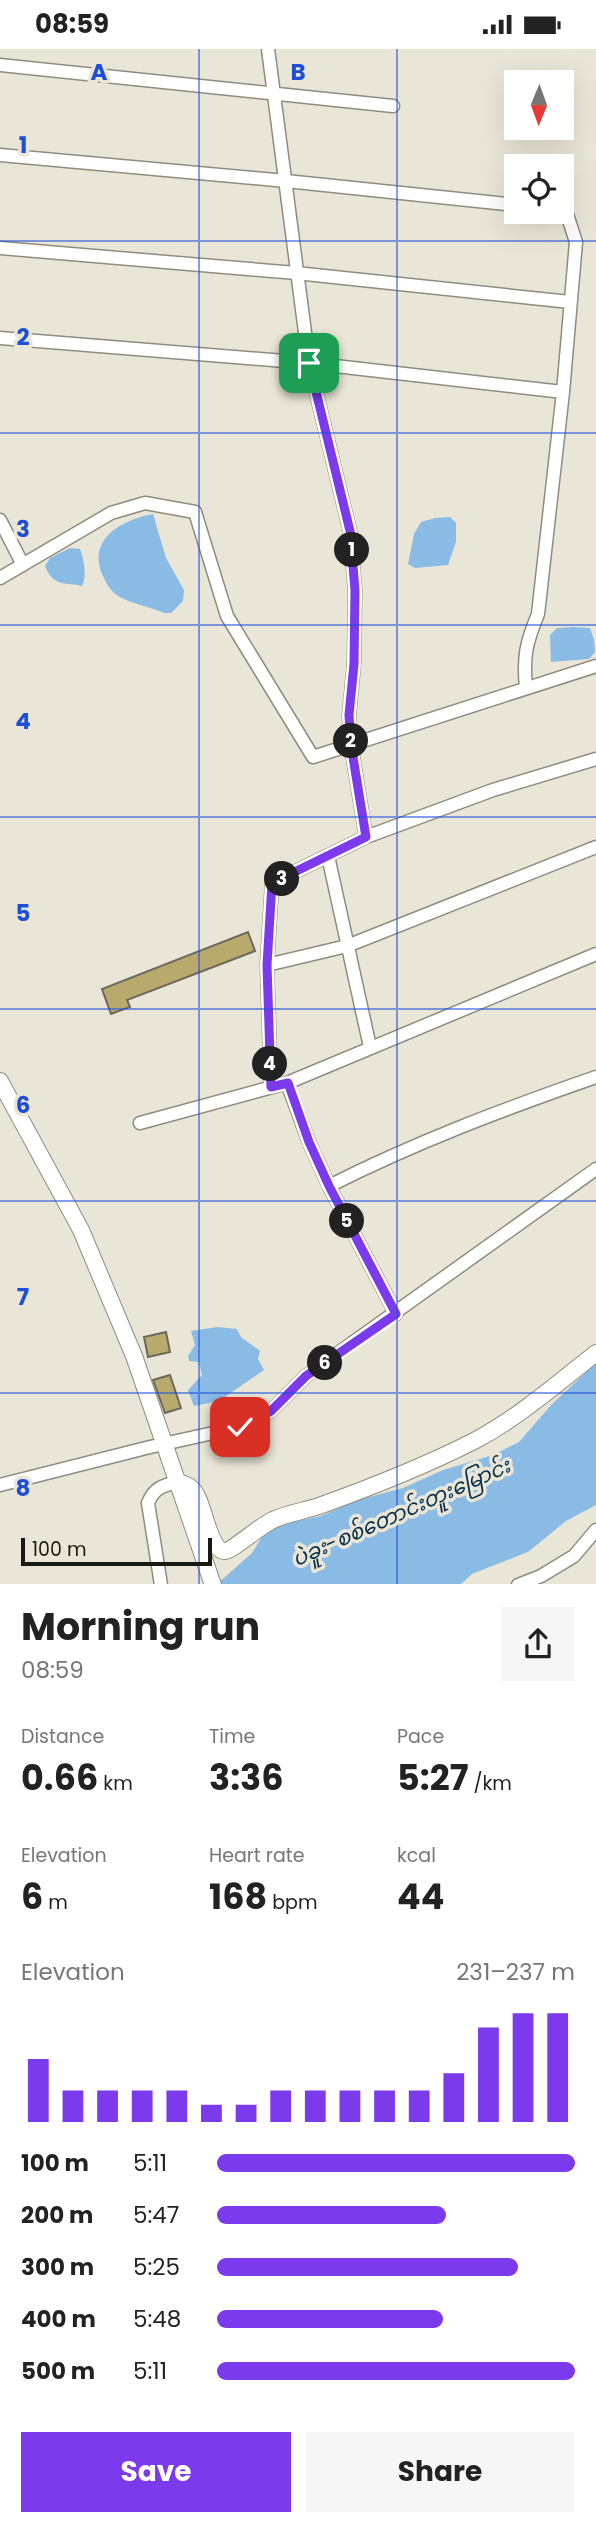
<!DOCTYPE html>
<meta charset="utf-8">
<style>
:root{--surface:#fff;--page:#f6f6f6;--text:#222;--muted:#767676;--accent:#7c3aed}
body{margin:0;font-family:Poppins,"Noto Sans Myanmar",sans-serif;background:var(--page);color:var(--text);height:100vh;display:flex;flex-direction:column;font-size:26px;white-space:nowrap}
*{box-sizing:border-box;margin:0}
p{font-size:23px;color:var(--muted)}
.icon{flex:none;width:38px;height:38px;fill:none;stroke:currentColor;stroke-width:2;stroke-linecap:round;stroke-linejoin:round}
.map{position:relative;height:1535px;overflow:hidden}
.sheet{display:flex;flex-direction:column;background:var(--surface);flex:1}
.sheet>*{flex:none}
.needle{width:46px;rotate:181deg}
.controls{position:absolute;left:504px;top:21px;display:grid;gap:14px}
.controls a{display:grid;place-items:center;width:70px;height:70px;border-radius:0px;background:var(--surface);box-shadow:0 7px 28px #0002;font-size:35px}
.scale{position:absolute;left:21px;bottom:18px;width:191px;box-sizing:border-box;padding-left:7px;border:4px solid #1a1813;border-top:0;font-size:19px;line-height:24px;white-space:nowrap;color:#1a1813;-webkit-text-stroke:5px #eae6d7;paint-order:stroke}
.pin{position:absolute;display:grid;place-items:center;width:60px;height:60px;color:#fff;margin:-30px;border-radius:14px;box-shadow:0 4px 10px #0006}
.km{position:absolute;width:35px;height:35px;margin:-18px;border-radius:50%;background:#222;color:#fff;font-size:19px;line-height:35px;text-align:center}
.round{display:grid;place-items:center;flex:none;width:74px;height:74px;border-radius:0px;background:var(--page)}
.headline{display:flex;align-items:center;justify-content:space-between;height:119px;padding:0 21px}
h1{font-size:38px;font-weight:700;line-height:52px}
.stats{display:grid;grid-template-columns:repeat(3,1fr);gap:10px;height:119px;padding:7px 21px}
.stats div{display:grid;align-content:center}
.stats b{font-size:35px;font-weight:700}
.stats small{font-size:19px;font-weight:400}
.stats p{font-size:19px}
.chart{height:196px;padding:14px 21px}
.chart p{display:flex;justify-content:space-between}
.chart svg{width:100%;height:126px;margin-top:7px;stroke:var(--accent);stroke-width:6}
.cta{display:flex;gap:14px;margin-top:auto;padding:14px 21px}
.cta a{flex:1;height:80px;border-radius:0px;background:var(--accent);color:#fff;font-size:28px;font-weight:700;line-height:80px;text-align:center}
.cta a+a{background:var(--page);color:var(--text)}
ul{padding:0 21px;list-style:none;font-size:23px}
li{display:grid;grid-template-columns:112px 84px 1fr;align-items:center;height:52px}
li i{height:18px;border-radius:9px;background:var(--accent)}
.status{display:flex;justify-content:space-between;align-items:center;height:49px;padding:0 35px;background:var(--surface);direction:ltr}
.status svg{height:19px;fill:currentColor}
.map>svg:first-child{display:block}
.water{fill:#89bbe5}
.building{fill:#b8a96d;stroke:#6c695c;stroke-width:2}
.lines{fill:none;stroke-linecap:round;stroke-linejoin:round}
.minor-casing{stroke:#8f8b7e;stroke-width:15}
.tertiary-casing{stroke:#8f8b7e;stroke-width:18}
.minor{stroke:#fff;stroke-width:12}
.tertiary{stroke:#fff;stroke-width:16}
.route-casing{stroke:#fff;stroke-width:14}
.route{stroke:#7c3aed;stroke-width:9}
.grid{fill:none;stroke:#1d4ed8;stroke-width:2;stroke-opacity:0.55}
.labels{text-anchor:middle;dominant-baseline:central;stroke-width:7;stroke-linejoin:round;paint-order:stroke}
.water-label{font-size:21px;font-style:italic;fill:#072f4b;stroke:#eae6d7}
.grid-label{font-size:23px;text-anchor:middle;font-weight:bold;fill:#1d4ed8;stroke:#eae6d7;stroke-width:7;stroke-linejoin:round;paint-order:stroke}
</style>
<div class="status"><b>08:59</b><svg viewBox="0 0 49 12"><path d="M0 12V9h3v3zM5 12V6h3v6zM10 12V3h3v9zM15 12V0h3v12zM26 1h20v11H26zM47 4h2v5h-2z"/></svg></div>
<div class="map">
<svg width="596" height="1536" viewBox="0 0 596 1536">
<rect width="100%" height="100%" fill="#eae6d7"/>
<path class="water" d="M153,465L166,509L184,541L183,552L171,564H164C149,557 125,554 113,543C108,538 105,531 102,525C87,489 124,470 153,465Z
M450,468L456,474V493L448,516L415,519L408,515L414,485L421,473L435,469Z
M70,499L80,500C84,509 87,529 82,537C65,533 53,538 45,517L50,509Z
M573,578L590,579L594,591L595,603L589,610L551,613L550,586L557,579Z
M217,1278L237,1280L241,1288L260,1302L258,1310L264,1321L219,1352L194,1357L188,1341L202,1326L199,1313L189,1312L188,1307L195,1296L191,1282Z
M596,1314V1456L566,1472L528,1503L472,1525L461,1535L216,1536L252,1504L265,1483L286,1474L321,1467L358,1451L403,1439L443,1421L493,1406L519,1393L552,1355Z"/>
<path class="building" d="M248,883L255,902L127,951L130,958L111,965L102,940Z
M166,1283L170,1303L148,1308L144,1288Z
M170,1326L181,1359L165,1364L153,1331Z"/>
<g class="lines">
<defs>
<path id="minor" d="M268,0L309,314L350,482L355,542L354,615L349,666L351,696L366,788
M0,16L393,57
M0,106L286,132L516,156
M0,199L296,224L570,253
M0,289L309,314L563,343
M0,471L23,516
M0,529L111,464L145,454L195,463L227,567L313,708L596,617
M526,639C523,608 526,594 538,565L563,343L576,193L566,162L562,161
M328,807L370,998
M267,916L347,897L596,798
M287,1034L309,1093L329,1137L396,1265
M271,1038L267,916L272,834L366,788L493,741L596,710
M140,1074L287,1034L596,905
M329,1137C416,1093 504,1060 596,1028
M0,1436L150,1398L240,1378L271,1362L306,1327L596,1120
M161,1536L148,1454C154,1439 162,1437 177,1433
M518,1536L541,1527L574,1507L596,1481"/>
<path id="tertiary" d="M0,1032L81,1181L134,1307L213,1536
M177,1433C182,1434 187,1435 191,1439C205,1450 207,1501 225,1502C232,1502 261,1476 273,1471C288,1464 304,1462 319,1457C369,1439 429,1415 476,1391C519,1368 558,1334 596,1304"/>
</defs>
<use href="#minor" class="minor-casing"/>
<use href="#tertiary" class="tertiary-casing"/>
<use href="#minor" class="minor"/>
<use href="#tertiary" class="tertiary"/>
</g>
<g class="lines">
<defs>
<path id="route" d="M240,1378L271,1362L306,1327L396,1265L329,1137L309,1093L288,1034L271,1038L267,916L272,834L366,788L351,696L349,666L354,615L355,541L350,482L309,314"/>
</defs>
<use href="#route" class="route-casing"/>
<use href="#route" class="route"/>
</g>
<path class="grid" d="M199,0V1536M397,0V1536M0,192H596M0,384H596M0,576H596M0,768H596M0,960H596M0,1152H596M0,1344H596"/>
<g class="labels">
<g class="water-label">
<text transform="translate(401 1463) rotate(-24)">ပဲခူး-စစ်တောင်းတူးမြောင်း</text>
</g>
</g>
<g class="grid-label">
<text x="99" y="31">A</text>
<text x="298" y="31">B</text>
<text x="23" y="104">1</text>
<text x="23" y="296">2</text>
<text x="23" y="488">3</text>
<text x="23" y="680">4</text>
<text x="23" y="872">5</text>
<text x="23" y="1064">6</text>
<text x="23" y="1256">7</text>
<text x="23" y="1447">8</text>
</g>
</svg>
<div class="controls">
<a><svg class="needle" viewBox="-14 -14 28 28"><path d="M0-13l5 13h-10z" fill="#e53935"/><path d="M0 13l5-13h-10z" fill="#767676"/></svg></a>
<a><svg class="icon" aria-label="locate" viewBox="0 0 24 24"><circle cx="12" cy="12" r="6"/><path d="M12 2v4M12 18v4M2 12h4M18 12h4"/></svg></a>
</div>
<div class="scale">100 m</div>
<div class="pin" style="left:309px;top:314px;background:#1e9e55"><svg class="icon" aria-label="arrive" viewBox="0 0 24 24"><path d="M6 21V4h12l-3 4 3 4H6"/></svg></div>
<div class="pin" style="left:240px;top:1378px;background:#d93025"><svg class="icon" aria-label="check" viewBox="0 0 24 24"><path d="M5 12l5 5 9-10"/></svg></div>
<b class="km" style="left:352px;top:501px">1</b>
<b class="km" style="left:351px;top:692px">2</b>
<b class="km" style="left:282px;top:830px">3</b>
<b class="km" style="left:270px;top:1015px">4</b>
<b class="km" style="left:347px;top:1172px">5</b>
<b class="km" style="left:325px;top:1314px">6</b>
</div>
<section class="sheet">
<div class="headline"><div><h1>Morning run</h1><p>08:59</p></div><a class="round"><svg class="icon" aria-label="share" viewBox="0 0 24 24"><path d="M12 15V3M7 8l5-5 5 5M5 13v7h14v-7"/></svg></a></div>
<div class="stats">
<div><p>Distance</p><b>0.66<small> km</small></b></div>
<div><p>Time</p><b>3:36</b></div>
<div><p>Pace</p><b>5:27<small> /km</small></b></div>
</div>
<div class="stats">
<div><p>Elevation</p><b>6<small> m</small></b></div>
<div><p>Heart rate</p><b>168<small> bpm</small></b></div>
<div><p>kcal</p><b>44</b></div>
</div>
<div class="chart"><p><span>Elevation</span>231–237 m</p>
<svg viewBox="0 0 160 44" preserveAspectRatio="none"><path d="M5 44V22M15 44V33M25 44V33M35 44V33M45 44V33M55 44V38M65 44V38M75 44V33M85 44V33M95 44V33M105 44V33M115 44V33M125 44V27M135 44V11M145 44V6M155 44V6"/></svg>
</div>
<ul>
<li><b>100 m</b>5:11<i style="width:100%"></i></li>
<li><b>200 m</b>5:47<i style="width:64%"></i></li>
<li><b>300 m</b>5:25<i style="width:84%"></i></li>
<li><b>400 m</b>5:48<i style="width:63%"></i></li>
<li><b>500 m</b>5:11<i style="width:100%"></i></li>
</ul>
<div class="cta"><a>Save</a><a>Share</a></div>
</section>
